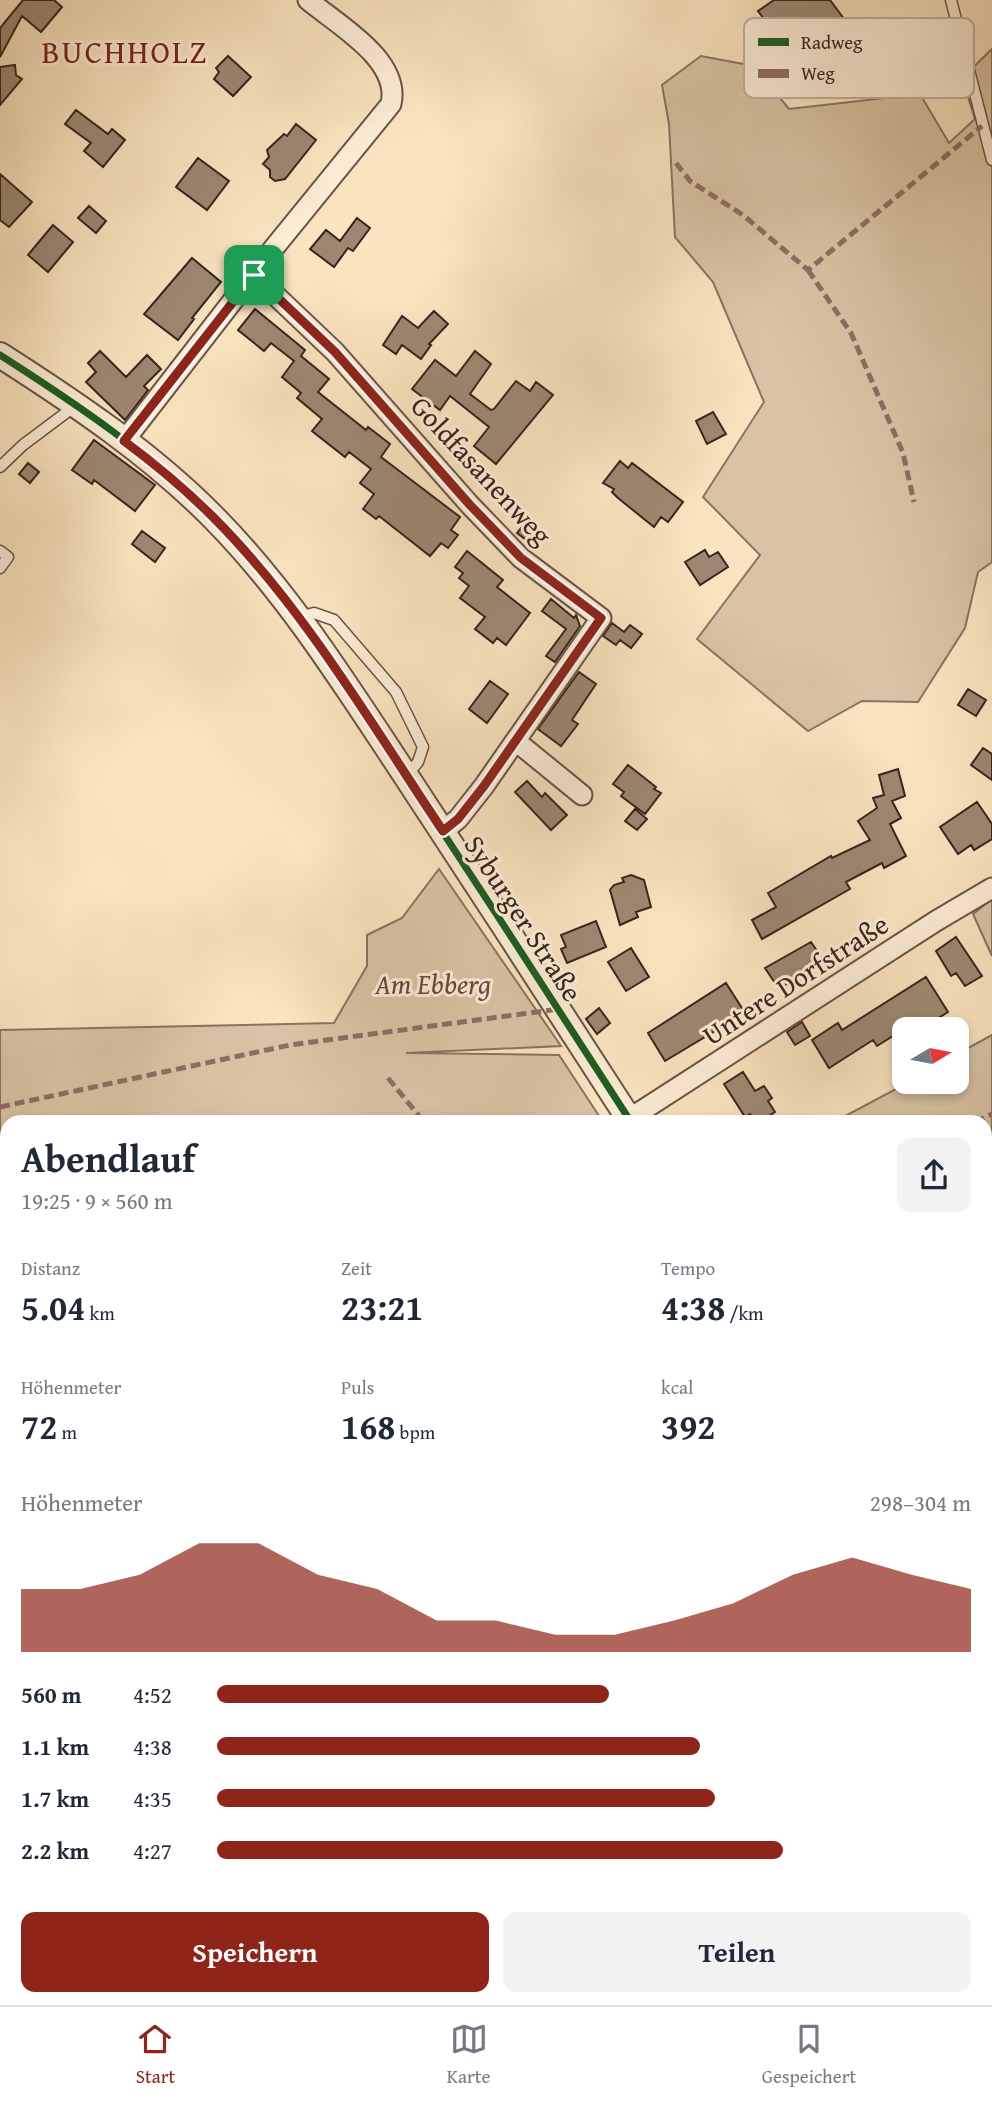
<!DOCTYPE html>
<html lang="de">
<meta charset="utf-8">
<style>
:root{--surface:#fff;--page:#f2f2f3;--text:#1f2937;--muted:#747a83;--line:#e0e1e3;--accent:#8f2418}
body{margin:0;font-family:"Gentium Book Plus",serif;background:var(--page);color:var(--text);height:100vh;display:flex;flex-direction:column;font-size:26px;white-space:nowrap}
*{box-sizing:border-box;margin:0}
p{font-size:23px;color:var(--muted)}
.icon{flex:none;width:38px;height:38px;fill:none;stroke:currentColor;stroke-width:2;stroke-linecap:round;stroke-linejoin:round}
.map{position:relative;flex:1;overflow:hidden}
.details{position:absolute;left:0px;top:1115px;width:992px;height:891px;display:flex;flex-direction:column;background:var(--surface);border-radius:21px 21px 0 0;box-shadow:0 4px 10px #0003}
.details>*{flex:none}
.needle{width:46px;rotate:80deg}
.tools{position:absolute;left:892px;top:1017px;display:grid;gap:14px}
.tools a{display:grid;place-items:center;width:77px;height:77px;border-radius:14px;background:var(--surface);box-shadow:0 4px 10px #0003;font-size:35px}
.pin{position:absolute;display:grid;place-items:center;width:60px;height:60px;color:#fff;margin:-30px;border-radius:14px;box-shadow:0 4px 10px #0006}
.round{display:grid;place-items:center;flex:none;width:74px;height:74px;border-radius:14px;background:var(--page)}
.summary{display:flex;align-items:center;justify-content:space-between;height:119px;padding:0 21px}
h1{font-size:38px;font-weight:700;line-height:52px}
.stats{display:grid;grid-template-columns:repeat(3,1fr);gap:10px;height:119px;padding:7px 21px}
.stats div{display:grid;align-content:center}
.stats b{font-size:35px;font-weight:700}
.stats small{font-size:19px;font-weight:400}
.stats p{font-size:19px}
.chart{height:196px;padding:14px 21px}
.chart p{display:flex;justify-content:space-between}
.chart svg{width:100%;height:126px;margin-top:7px;fill:var(--accent);opacity:.7}
.button{display:flex;gap:14px;margin-top:auto;padding:14px 21px}
.button a{flex:1;height:80px;border-radius:14px;background:var(--accent);color:#fff;font-size:28px;font-weight:700;line-height:80px;text-align:center}
.button a+a{background:var(--page);color:var(--text)}
ul{padding:0 21px;list-style:none;font-size:23px}
li{display:grid;grid-template-columns:112px 84px 1fr;align-items:center;height:52px}
li i{height:18px;border-radius:9px;background:var(--accent)}
.dock{display:flex;justify-content:space-around;align-items:center;height:98px;border-top:2px solid var(--line);background:var(--surface);font-size:19px;color:var(--muted)}
.dock a{display:grid;justify-items:center;gap:4px}
.dock .selected{color:var(--accent)}
.map>svg:first-child{display:block}
.green{fill:#d9c3a4;stroke:#887461;stroke-width:2}
.building{fill:#9c8872;stroke:#37241e;stroke-width:2}
.lines{fill:none;stroke-linecap:round;stroke-linejoin:round}
.service-casing{stroke:#685446;stroke-width:13}
.minor-casing{stroke:#685446;stroke-width:23}
.tertiary-casing{stroke:#685446;stroke-width:28}
.service{stroke:#fcedd6;stroke-width:10}
.minor{stroke:#fcedd6;stroke-width:19}
.tertiary{stroke:#fcedd6;stroke-width:24}
.quiet{stroke:#8d6e63;stroke-width:5;stroke-dasharray:10 5;stroke-linecap:butt}
.cycleway-casing{stroke:#fcedd6;stroke-width:11}
.cycleway{stroke:#1b5e20;stroke-width:7}
.route-casing{stroke:#fff;stroke-width:14}
.route{stroke:#8f2418;stroke-width:9}
.labels{text-anchor:middle;dominant-baseline:central;stroke-width:6;stroke-linejoin:round;paint-order:stroke}
.street-label{font-size:28px;fill:#37241e;stroke:#fcedd6}
.park-label{font-size:28px;font-style:italic;fill:#604c40;stroke:#fcedd6}
.quarter-label{font-size:32px;letter-spacing:2px;fill:#7a1f14;stroke:#fcedd6}
.key{fill:#fcedd6;stroke:#c1b19f;stroke-width:2}
.key-label{font-size:19px;fill:#37241e}
</style>
<div class="map">
<svg width="992" height="2005" viewBox="0 0 992 2005">
<rect width="100%" height="100%" fill="#fae4c0"/>
<filter id="stains"><feTurbulence type="fractalNoise" baseFrequency=".00286" numOctaves="4"/><feColorMatrix values="0 0 0 0 .2 0 0 0 0 .09 0 0 0 0 .02 0 0 0 .5 -.17"/></filter>
<radialGradient id="worn" r=".72"><stop offset=".6" stop-color="#630" stop-opacity="0"/><stop offset="1" stop-color="#630" stop-opacity=".3"/></radialGradient>
<path class="green" d="M992,49V562L978,572L965,628L918,702L862,701L808,731L697,639L760,555L703,497L764,402L713,282L675,237L669,124L662,85L701,56L754,66L789,109L920,94L949,143L975,119L962,78Z
M439,869L561,1046L406,1053L559,1055L603,1122H7V1236L0,1243V1030L334,1023L367,966V935L402,918Z
M992,899V956L973,914Z
M992,1035V1414L985,1415V1122H834L909,1082H957V1054Z
M0,1468L7,1476V1593L0,1624Z"/>
<path class="building" d="M23,0H54L62,7L41,32L22,16L0,57V28Z
M774,0H830L862,43L803,86L777,49L783,45L758,11Z
M228,56L251,77L233,96L214,79L219,72L216,68Z
M15,65L16,75L22,79L0,105V67Z
M76,110L108,134L112,129L125,140L103,167L84,151L91,143L65,124Z
M296,124L316,140L285,179L275,181L270,177V170L263,164L269,157L267,150L284,134L287,136Z
M198,158L229,181L207,210L176,187Z
M0,174L32,202L9,227L0,220Z
M89,206L106,221L96,233L78,218Z
M357,218L370,228L353,251L348,248L334,267L310,249L326,230L340,241Z
M53,225L73,242L48,272L28,255Z
M192,258L221,282L192,318L194,319L178,340L144,314Z
M255,309L305,350L301,356L329,379L318,392L366,430L368,427L390,444L381,457L460,517L451,530L458,535L448,548L441,543L430,556L379,516L376,519L363,509L374,494L360,483L371,469L349,452L345,457L312,431L322,419L297,398L301,393L282,377L294,361L271,343L264,351L238,330Z
M434,311L448,324L429,344L431,345L421,359L402,345L396,354L383,345L402,316L418,328Z
M100,351L126,377L147,355L161,369L144,386L148,390L125,420L86,382L96,372L88,363Z
M475,351L491,364L470,394L491,410L494,409L516,381L530,391L536,382L553,395L496,464L474,446L489,427L450,396L440,410L412,389L435,360L456,376Z
M713,412L726,434L707,444L696,421Z
M94,440L155,485L135,511L94,480L92,484L72,470Z
M620,461L628,468L632,463L683,502L668,522L661,517L654,527L618,498L612,492L614,489L603,483Z
M28,463L39,472L30,483L19,474Z
M526,522L538,531L529,542L517,533Z
M142,531L165,548L155,562L132,544Z
M705,550L709,557L718,552L728,567L700,585L685,562Z
M467,551L503,580L497,587L530,613L506,645L497,638L493,643L475,629L485,617L460,598L469,586L459,578L463,573L455,567Z
M551,599L574,618L576,615L580,626L555,662L546,656L566,629L542,611Z
M612,623L624,632L630,625L642,634L631,648L620,640L616,645L603,636Z
M579,672L596,684L572,720L578,724L561,746L538,729Z
M490,681L508,694L487,723L469,709Z
M968,689L986,700L976,716L958,705Z
M983,748L992,754V780L971,765Z
M628,765L656,787L654,789L661,793L645,814L621,796L624,792L613,784Z
M898,769L905,796L892,801L901,818L890,824L906,856L884,868L882,863L846,882L850,889L762,939L752,920L776,907L768,893L831,856L832,858L870,840L858,821L877,808L873,798L884,795L879,775Z
M527,781L542,797L545,793L567,815L551,830L515,792Z
M977,802L992,824V839L974,850L971,845L958,854L940,827Z
M635,809L647,819L637,830L625,821Z
M631,875L644,880L651,907L636,912L638,917L620,925L610,890L614,885L624,882L622,878Z
M596,921L606,947L567,963L561,949L566,947L561,935Z
M956,937L982,976L965,986L956,973L951,976L936,951Z
M811,942L824,961L779,989L765,968Z
M631,948L649,977L626,991L608,962Z
M926,977L948,1012L921,1029H904L877,1046L873,1040L829,1068L812,1040L838,1023L842,1030Z
M726,983L745,1013L665,1061L648,1033Z
M599,1008L610,1023L597,1034L586,1019Z
M802,1022L810,1036L795,1045L787,1032Z
M743,1072L755,1091L764,1086L772,1098L768,1101L775,1112L759,1122H755L750,1114L745,1117L724,1084Z"/>
<g class="lines">
<defs>
<path id="service" d="M951,0L992,160
M0,467L23,445L75,406
M0,551L8,557L0,568
M299,617L314,613L334,620L396,692L423,747L418,762L406,776"/>
<path id="minor" d="M254,275L335,352L470,505L521,558L601,618L484,786L458,819L443,831
M124,441L273,249L391,104C401,60 338,25 308,0
M517,742L582,795
M629,1119L936,921L992,888
M0,1702L7,1677"/>
<path id="tertiary" d="M0,355C75,403 151,454 214,518C289,594 347,687 406,776C482,891 556,1006 631,1122
M985,1666L992,1677"/>
</defs>
<use href="#service" class="service-casing"/>
<use href="#minor" class="minor-casing"/>
<use href="#tertiary" class="tertiary-casing"/>
<use href="#service" class="service"/>
<use href="#minor" class="minor"/>
<use href="#tertiary" class="tertiary"/>
<path class="quiet" d="M676,163L690,181L743,215L808,270L982,126
M808,270L851,333L903,453L914,502
M388,1078L424,1122
M0,1107L290,1045L559,1009
M975,1122L992,1114
M985,1389H992
M0,1461L7,1468
M665,1998L669,2005"/>
<defs>
<path id="cycleway" d="M254,275L335,352L470,505L521,558L601,618L484,786L458,819L443,831
M0,355C75,403 151,454 214,518C289,594 347,687 406,776C482,891 556,1006 631,1122"/>
</defs>
<use href="#cycleway" class="cycleway-casing"/>
<use href="#cycleway" class="cycleway"/>
</g>
<g class="lines">
<defs>
<path id="route" d="M254,275L335,352L470,505L521,558L601,618L484,786L458,819L443,831C372,725 304,608 213,517C185,489 155,464 124,441Z"/>
</defs>
<use href="#route" class="route-casing"/>
<use href="#route" class="route"/>
</g>
<g class="labels">
<g class="street-label">
<text transform="translate(482 470) rotate(47)">Goldfasanenweg</text>
<text transform="translate(524 918) rotate(57)">Syburger Straße</text>
<text transform="translate(795 979) rotate(-33)">Untere Dorfstraße</text>
</g>
<g class="park-label">
<text x="433" y="983">Am Ebberg</text>
</g>
<g class="quarter-label">
<text x="125" y="51">BUCHHOLZ</text>
</g>
</g>
<rect x="744" y="18" width="230" height="80" rx="10" class="key"/>
<rect x="758" y="38" width="31" height="8" fill="#1b5e20"/>
<rect x="758" y="69" width="31" height="9" fill="#8d6e63"/>
<g class="key-label">
<text x="801" y="49">Radweg</text>
<text x="801" y="80">Weg</text>
</g>
<rect width="100%" height="100%" filter="url(#stains)"/>
<rect width="100%" height="100%" fill="url(#worn)"/>
</svg>
<div class="tools">
<a><svg class="needle" viewBox="-14 -14 28 28"><path d="M0-13l5 13h-10z" fill="#e53935"/><path d="M0 13l5-13h-10z" fill="#747a83"/></svg></a>
</div>
<div class="pin" style="left:254px;top:275px;background:#1e9e55"><svg class="icon" aria-label="arrive" viewBox="0 0 24 24"><path d="M6 21V4h12l-3 4 3 4H6"/></svg></div>
<section class="details">
<div class="summary"><div><h1>Abendlauf</h1><p>19:25 · 9 × 560 m</p></div><a class="round"><svg class="icon" aria-label="share" viewBox="0 0 24 24"><path d="M12 15V3M7 8l5-5 5 5M5 13v7h14v-7"/></svg></a></div>
<div class="stats">
<div><p>Distanz</p><b>5.04<small> km</small></b></div>
<div><p>Zeit</p><b>23:21</b></div>
<div><p>Tempo</p><b>4:38<small> /km</small></b></div>
</div>
<div class="stats">
<div><p>Höhenmeter</p><b>72<small> m</small></b></div>
<div><p>Puls</p><b>168<small> bpm</small></b></div>
<div><p>kcal</p><b>392</b></div>
</div>
<div class="chart"><p><span>Höhenmeter</span>298–304 m</p>
<svg viewBox="0 0 160 44" preserveAspectRatio="none"><path d="M0 44V22L10 22L20 17L30 6L40 6L50 17L60 22L70 33L80 33L90 38L100 38L110 33L120 27L130 17L140 11L150 17L160 22V44z"/></svg>
</div>
<ul>
<li><b>560 m</b>4:52<i style="width:52%"></i></li>
<li><b>1.1 km</b>4:38<i style="width:64%"></i></li>
<li><b>1.7 km</b>4:35<i style="width:66%"></i></li>
<li><b>2.2 km</b>4:27<i style="width:75%"></i></li>
</ul>
<div class="button"><a>Speichern</a><a>Teilen</a></div>
</section>
</div>
<nav class="dock">
<a class="selected"><svg class="icon" aria-label="home" viewBox="0 0 24 24"><path d="M3 11l9-7 9 7M6 9v11h12V9"/></svg>Start</a>
<a><svg class="icon" aria-label="map" viewBox="0 0 24 24"><path d="M3 6l6-2 6 2 6-2v14l-6 2-6-2-6 2zM9 4v14M15 6v14"/></svg>Karte</a>
<a><svg class="icon" aria-label="saved" viewBox="0 0 24 24"><path d="M7 4h10v16l-5-4-5 4z"/></svg>Gespeichert</a>
</nav>
